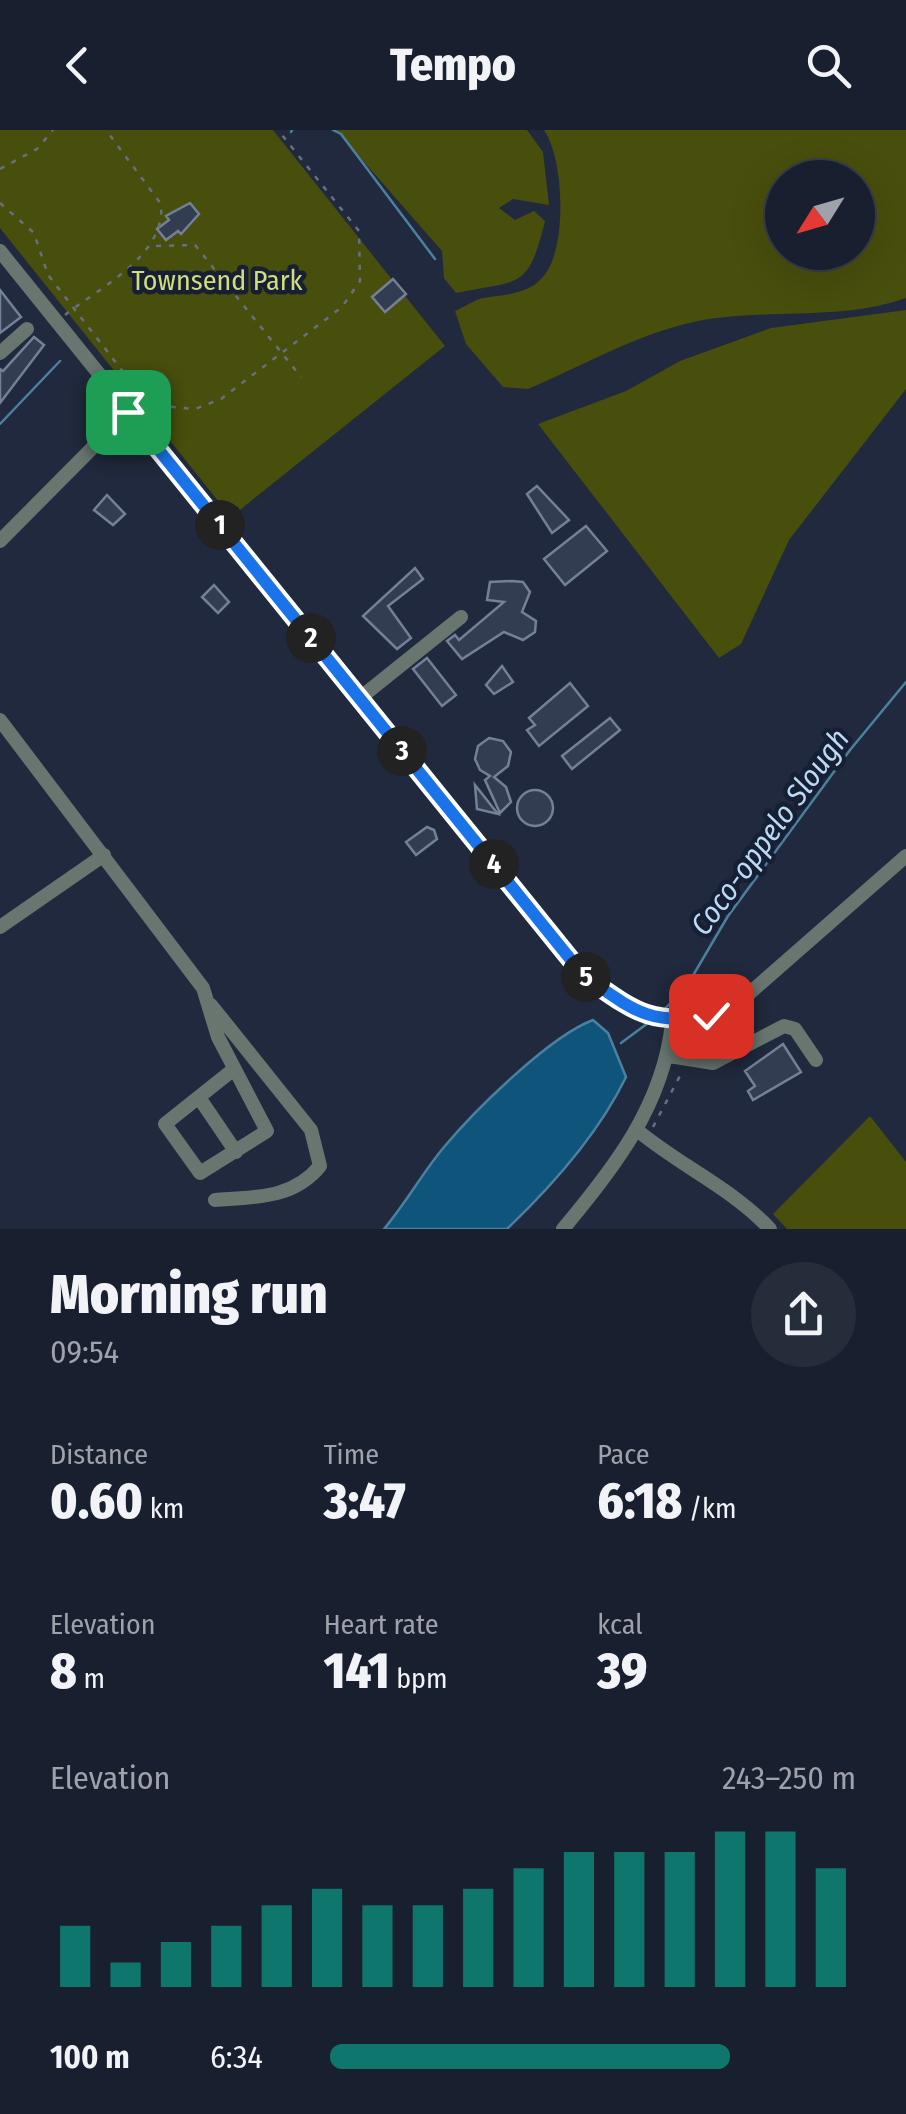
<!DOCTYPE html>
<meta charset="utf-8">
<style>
:root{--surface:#181f2e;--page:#252c3a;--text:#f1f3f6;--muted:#9fa2aa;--line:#363d4a;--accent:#0f766e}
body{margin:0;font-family:"Fira Sans Condensed",sans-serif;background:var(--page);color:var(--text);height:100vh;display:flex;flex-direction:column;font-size:38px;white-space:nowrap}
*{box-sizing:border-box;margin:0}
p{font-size:32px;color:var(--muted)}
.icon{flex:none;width:55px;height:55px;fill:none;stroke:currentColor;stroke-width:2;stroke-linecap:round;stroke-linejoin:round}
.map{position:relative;height:1099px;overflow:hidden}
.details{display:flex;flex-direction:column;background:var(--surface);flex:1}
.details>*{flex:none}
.needle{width:65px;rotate:233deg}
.buttons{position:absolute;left:765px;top:30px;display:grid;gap:20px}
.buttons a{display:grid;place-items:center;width:110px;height:110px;border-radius:50%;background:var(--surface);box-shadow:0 10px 40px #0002,0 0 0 2px var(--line);font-size:50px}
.pin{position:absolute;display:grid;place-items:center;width:85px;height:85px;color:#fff;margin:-42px;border-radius:20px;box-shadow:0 5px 15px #0006}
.km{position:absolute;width:50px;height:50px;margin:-25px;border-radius:50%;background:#222;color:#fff;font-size:28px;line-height:50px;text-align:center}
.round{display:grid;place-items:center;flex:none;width:105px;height:105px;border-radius:52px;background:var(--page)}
.overview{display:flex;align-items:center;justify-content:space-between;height:170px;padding:0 50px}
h1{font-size:55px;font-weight:800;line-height:75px}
.figures{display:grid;grid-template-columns:repeat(3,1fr);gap:15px;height:170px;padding:10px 50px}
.figures div{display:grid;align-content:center}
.figures b{font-size:50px;font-weight:800}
.figures small{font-size:28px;font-weight:400}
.figures p{font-size:28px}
.chart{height:280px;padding:20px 50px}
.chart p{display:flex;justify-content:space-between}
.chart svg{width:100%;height:180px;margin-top:10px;stroke:var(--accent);stroke-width:6}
ul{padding:0 50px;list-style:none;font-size:32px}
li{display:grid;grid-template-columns:160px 120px 1fr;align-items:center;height:75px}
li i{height:25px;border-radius:12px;background:var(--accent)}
header{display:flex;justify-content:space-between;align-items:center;height:130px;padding:0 50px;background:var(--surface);font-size:45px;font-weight:800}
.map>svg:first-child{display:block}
.green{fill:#484e0c;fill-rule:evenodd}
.water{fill:#0e547b;stroke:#4c809f;stroke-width:2.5}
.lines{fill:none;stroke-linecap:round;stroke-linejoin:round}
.stream{stroke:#4c809f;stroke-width:2.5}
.building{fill:#323d52;stroke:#748098;stroke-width:2.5}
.path{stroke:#677081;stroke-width:2.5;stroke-dasharray:5 8;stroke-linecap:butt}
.minor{stroke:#697670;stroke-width:14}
.route-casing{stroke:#fff;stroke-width:20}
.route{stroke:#1a73e8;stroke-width:12}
.labels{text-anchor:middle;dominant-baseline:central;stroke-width:9;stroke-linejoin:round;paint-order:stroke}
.park-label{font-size:28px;fill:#d0dd7c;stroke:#161f33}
.water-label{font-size:30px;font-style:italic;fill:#bbdbf4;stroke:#161f33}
</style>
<header><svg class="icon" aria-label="back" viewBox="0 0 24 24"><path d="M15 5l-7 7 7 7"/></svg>Tempo<svg class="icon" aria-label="search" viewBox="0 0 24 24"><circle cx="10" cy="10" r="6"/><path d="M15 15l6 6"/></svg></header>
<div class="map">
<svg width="906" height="1099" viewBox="0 0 906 1099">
<rect width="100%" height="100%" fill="#20293d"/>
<path class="green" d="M0,0H273L445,216L231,387L0,98Z
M336,0H527L543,22L549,75L513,69L499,78L515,90L534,81L545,91C528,160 521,150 456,163L444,148L442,121Z
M544,0H906V168C835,193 757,176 685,194C632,207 578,238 528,259L503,257L466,214L455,181C464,177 474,170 483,168C505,164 531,165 546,143C567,113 564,29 544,0ZM782,48H858V122H782Z
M906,180V259L789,410L741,514L719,528L538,294L626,261L680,231L771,198Z
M870,986L906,1032V1099H787L773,1084Z"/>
<path class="water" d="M593,890L608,903L626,947C599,1003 552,1056 507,1099H384C406,1073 423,1042 444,1017C475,980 550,906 593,890Z"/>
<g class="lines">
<path class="stream" d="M333,0L341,4L435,129
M291,2L292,0
M0,294L60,231
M662,882L688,854L728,786L850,620L906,552
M621,913L648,893"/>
</g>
<path class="building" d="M190,73L199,84L181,104L178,101L166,110L157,99L169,90L166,86Z
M393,149L406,164L385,182L372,167Z
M0,160L21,187L0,203Z
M34,207L44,215L0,273V239L3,241Z
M537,356L569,390L552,403L527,364Z
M107,365L125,384L113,395L94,380Z
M586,396L607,421L565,455L544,429Z
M415,438L423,449L388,476L411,508L397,519L363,486Z
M512,451L523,452L530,462L522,482L536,491L535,502L523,510L504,502L462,529L447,511L455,505L459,510L504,472L487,470L490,452Z
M214,455L229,472L218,483L202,467Z
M427,528L456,565L442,576L413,539Z
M502,536L513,552L494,564L486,555Z
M570,553L588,576L539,616L527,600L535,595L529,588Z
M610,588L620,600L572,639L562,626Z
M489,608L503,611L511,622L508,636L494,647L506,657L511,672L500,683L485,650L490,646L480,640L475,629L478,616Z
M475,655L498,684L477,679Z
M517 678a18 18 0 1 1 36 0a18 18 0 1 1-36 0Z
M427,697L434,700L437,709L416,725L406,712Z
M783,914L801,942L753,970L748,961L755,956L745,941Z"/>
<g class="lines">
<path class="path" d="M0,39L37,19L53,0
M0,73L34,103L48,145L124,243L161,276L195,279L221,269L342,177L360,151L359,101L278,0
M156,116L195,115L301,247
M65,185C102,156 166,125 161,74L106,0
M653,997L682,942"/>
<path class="minor" d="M0,121L584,846C642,886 667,906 736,875L906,726
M0,223L27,199
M0,411L128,282
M360,568L461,487
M0,590L203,858L218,907L267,1001L200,1043L165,994L234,939
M0,797L104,725
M211,875L311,1000L320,1036C293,1069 255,1067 215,1070
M669,926L713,933L784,896L795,899L816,930
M200,969L236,1022
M637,1000C680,1036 732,1058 770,1099
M563,1099C615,1037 663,975 672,893"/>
</g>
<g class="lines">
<defs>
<path id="route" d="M128,282L584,846C633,880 649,896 711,886"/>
</defs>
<use href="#route" class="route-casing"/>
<use href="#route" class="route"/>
</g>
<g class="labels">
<g class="park-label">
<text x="217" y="150">Townsend Park</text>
</g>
<g class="water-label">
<text transform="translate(770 702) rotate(-54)">Coco-oppelo Slough</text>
</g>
</g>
</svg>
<div class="buttons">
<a><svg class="needle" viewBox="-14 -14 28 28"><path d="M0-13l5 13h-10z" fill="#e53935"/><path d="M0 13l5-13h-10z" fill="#9fa2aa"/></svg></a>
</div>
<div class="pin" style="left:128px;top:282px;background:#1e9e55"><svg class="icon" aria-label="arrive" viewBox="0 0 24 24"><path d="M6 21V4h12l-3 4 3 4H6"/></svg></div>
<div class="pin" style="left:711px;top:886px;background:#d93025"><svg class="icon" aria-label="check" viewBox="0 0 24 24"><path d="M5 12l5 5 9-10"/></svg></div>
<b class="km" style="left:220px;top:395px">1</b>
<b class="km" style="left:311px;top:508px">2</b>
<b class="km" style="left:402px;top:621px">3</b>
<b class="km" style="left:494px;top:734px">4</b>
<b class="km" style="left:586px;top:847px">5</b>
</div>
<section class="details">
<div class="overview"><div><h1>Morning run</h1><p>09:54</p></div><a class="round"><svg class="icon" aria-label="share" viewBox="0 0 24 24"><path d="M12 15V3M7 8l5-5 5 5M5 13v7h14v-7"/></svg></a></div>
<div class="figures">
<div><p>Distance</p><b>0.60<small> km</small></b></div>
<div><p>Time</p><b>3:47</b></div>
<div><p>Pace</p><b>6:18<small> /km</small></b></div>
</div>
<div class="figures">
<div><p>Elevation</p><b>8<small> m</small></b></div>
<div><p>Heart rate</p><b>141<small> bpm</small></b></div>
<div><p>kcal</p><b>39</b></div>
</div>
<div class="chart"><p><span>Elevation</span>243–250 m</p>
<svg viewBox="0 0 160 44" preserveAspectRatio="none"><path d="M5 44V29M15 44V38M25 44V33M35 44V29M45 44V24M55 44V20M65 44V24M75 44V24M85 44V20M95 44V15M105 44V11M115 44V11M125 44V11M135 44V6M145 44V6M155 44V15"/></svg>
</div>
<ul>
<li><b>100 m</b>6:34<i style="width:76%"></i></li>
</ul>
</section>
